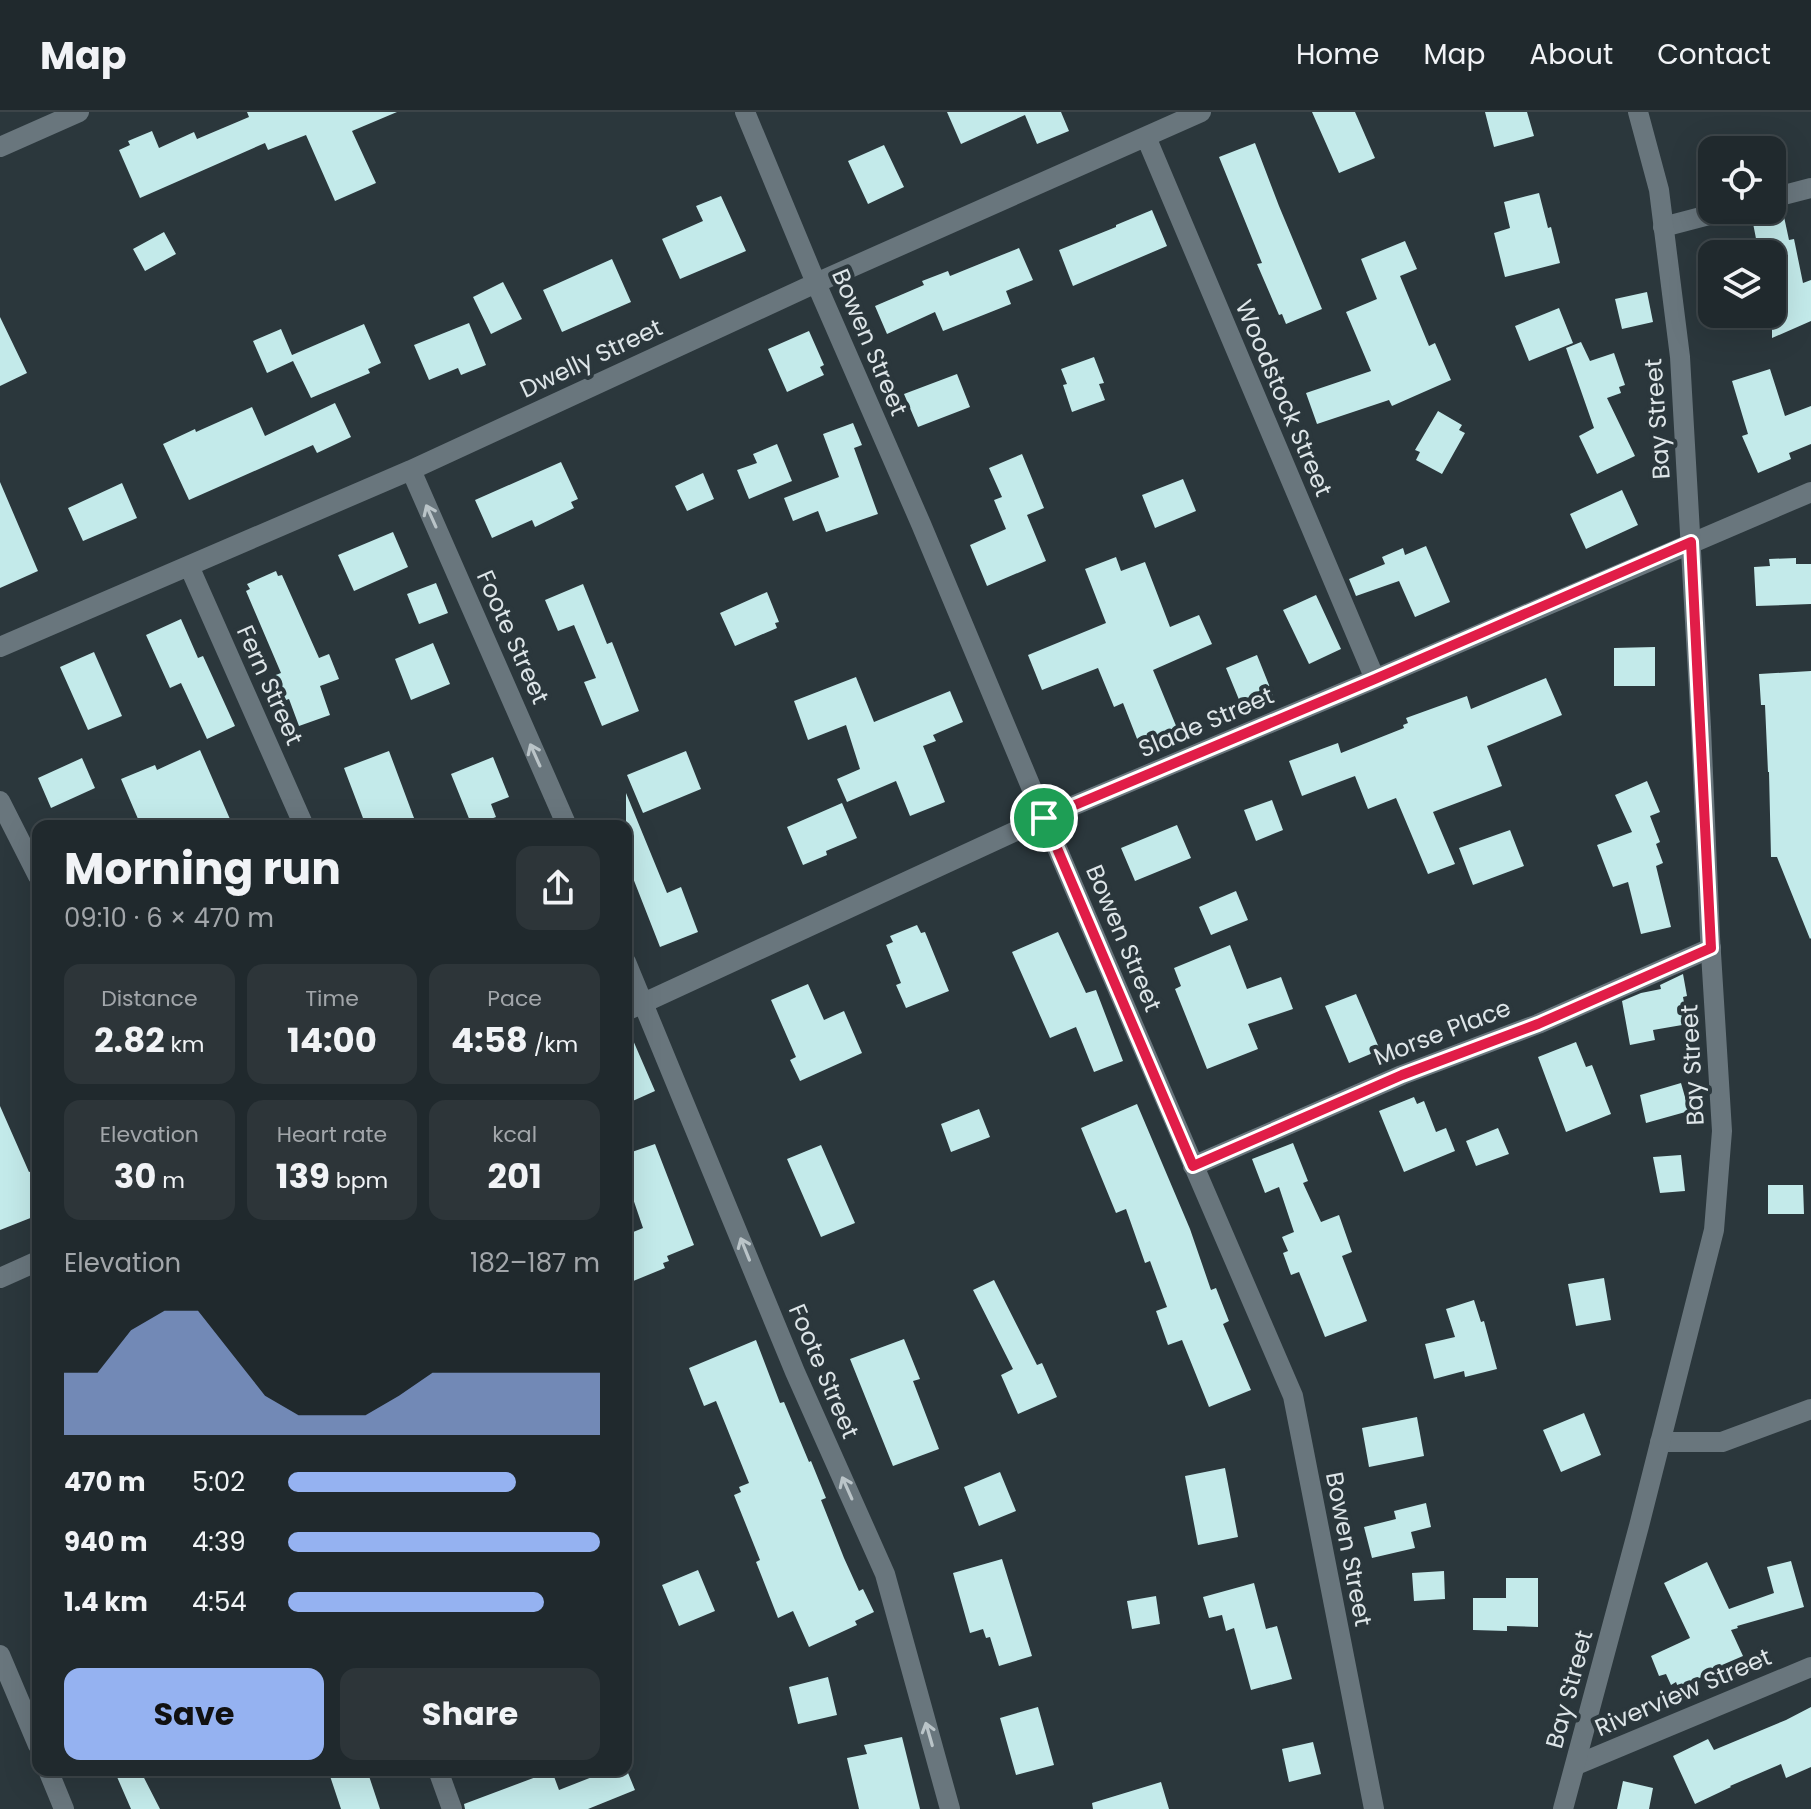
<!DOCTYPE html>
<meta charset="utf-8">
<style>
:root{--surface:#20292d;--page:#2d3539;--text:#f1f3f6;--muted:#a2a6aa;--line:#3d4549;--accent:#95b2f1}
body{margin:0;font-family:Poppins,sans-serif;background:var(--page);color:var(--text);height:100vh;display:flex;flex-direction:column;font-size:30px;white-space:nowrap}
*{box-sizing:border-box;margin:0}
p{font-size:26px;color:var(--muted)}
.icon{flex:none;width:44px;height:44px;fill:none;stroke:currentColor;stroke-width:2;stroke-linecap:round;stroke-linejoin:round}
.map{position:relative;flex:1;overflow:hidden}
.side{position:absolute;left:32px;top:708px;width:600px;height:956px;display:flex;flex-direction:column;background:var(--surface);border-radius:16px;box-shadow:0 8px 32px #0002,0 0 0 2px var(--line)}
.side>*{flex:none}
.fabs{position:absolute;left:1698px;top:24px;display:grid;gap:16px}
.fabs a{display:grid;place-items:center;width:88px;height:88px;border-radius:16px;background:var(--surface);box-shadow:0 8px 32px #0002,0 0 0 2px var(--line);font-size:40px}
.pin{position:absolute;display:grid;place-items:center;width:68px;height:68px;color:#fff;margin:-34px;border:4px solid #fff;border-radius:50%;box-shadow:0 2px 8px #0007}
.round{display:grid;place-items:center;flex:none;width:84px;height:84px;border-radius:16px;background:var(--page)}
.head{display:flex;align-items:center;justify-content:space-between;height:136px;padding:0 32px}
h1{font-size:44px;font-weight:700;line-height:60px}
.metrics{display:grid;grid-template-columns:repeat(3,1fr);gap:12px;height:136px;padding:8px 32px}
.metrics div{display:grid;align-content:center;border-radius:16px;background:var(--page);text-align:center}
.metrics b{font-size:34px;font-weight:700}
.metrics small{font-size:22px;font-weight:400}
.metrics p{font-size:22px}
.chart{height:224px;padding:16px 32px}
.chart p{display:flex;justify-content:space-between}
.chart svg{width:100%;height:144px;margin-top:8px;fill:var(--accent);opacity:.7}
.cta{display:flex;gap:16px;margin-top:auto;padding:16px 32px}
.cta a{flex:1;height:92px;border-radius:16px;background:var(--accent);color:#111;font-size:32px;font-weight:700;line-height:92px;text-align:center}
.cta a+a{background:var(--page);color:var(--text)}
ul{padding:0 32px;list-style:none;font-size:26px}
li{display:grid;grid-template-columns:128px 96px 1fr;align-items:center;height:60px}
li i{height:20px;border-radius:10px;background:var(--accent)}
header{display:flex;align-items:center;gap:48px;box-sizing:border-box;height:112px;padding:0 40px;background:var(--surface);border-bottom:2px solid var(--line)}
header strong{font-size:38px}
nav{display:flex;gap:44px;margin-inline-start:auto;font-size:28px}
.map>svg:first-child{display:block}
.building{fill:#c3eaea}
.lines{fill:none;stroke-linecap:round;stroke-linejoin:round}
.minor{stroke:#69767d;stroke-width:20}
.secondary{stroke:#69767d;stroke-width:20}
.oneway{stroke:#bac4c8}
.route-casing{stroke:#fff;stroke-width:16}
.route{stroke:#e11d48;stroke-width:10}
.labels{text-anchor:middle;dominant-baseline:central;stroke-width:8;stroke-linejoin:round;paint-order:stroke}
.street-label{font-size:24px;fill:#dde5e8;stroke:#2b373c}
</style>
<header>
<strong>Map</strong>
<nav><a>Home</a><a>Map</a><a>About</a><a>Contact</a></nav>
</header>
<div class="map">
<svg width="1811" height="1697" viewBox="0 0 1811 1697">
<rect width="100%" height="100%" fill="#2b373c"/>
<path class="building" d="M247,0H397L352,19L376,71L335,89L306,23L268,38L265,31L140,86L119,38L130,33L128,29L152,19L159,36L194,20L197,27L249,5Z
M947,0H1061L1069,19L1037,32L1025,3L961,32Z
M1312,0H1355L1375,46L1339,61Z
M1485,0H1527L1534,24L1494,35Z
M1255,31L1279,94L1322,197L1286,212L1282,202L1279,203L1257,152L1262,151L1219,45Z
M884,33L904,75L868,92L848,49Z
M1539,81L1548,116L1551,115L1560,151L1505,165L1494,121L1510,116L1504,90Z
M721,84L746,139L680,167L662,127L703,109L696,94Z
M1152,98L1167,134L1073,174L1059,138L1116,115V113Z
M1783,100L1789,128L1794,127L1803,171L1811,168V209L1772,226V142H1759L1752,106Z
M164,120L176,142L145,159L133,137Z
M1405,129L1417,157L1400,164L1429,234L1435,231L1451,268L1392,294L1389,288L1317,312L1306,281L1371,259L1346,200L1377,187L1361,147Z
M1019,136L1033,168L1006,179L1011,192L943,219L935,200L887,222L875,194L924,173L922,169L948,159L950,164Z
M612,147L631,190L562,220L543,178Z
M503,170L522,207L491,222L473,185Z
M1647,180L1653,210L1622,217L1615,187Z
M1559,196L1573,231L1529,249L1515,214Z
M0,205L27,261L0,274Z
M469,211L486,253L461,263L458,256L429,268L414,233Z
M364,212L381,251L368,257L370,261L311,286L293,249L267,261L253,229L281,217L292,243Z
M809,219L824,253L820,255L824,263L787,280L768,237Z
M1581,230L1590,249L1614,241L1625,273L1619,275L1621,281L1607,286L1635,344L1597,362L1579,324L1594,316L1566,236Z
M1094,245L1104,271L1099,272L1105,288L1072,300L1063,273L1067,272L1061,257Z
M1770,257L1785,304L1811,294V332L1789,341L1791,347L1758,361L1742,324L1748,322L1732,269Z
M957,262L970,295L918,315L904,282Z
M335,291L351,325L317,341L313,333L189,388L163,332L195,317L196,320L252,295L265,324Z
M1438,299L1462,313L1459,318L1465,321L1442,362L1416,348L1420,340L1415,338Z
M853,311L862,333L854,336L878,402L826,420L818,399L793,409L784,386L839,365L823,322Z
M777,332L792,369L749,387L737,358L757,351L753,342Z
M1022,342L1044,396L1027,403L1046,449L987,474L970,433L1006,417L994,388L1002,385L989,356Z
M561,350L578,387L571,390L574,396L535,415L532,408L492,426L475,388Z
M703,361L714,387L687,399L675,374Z
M1183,367L1196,399L1155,416L1142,383Z
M0,370L38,459L0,476Z
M122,371L137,406L83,429L68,396Z
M1622,378L1638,413L1586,437L1570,402Z
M393,420L408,455L354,479L338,443Z
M1426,434L1450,490L1415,505L1399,469L1356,484L1349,467L1385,452L1382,445L1403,436L1405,443Z
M1116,445L1121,459L1145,450L1170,515L1199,503L1212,532L1153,558L1179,621L1141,637L1123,591L1114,595L1098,556L1042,578L1028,543L1106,511L1085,457Z
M1796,446V452H1811V492L1756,494L1754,455L1770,454L1769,447Z
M276,459L278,464L282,463L319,546L329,542L339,567L320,574L330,603L299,614L289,587L283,589L273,564L281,561L246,479L250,477L247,472Z
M436,471L448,501L419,512L407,482Z
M583,472L607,532L612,530L639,599L602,614L584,570L596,566L574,513L558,519L545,488Z
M767,480L779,510L775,511L777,516L735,534L720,501Z
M1316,483L1341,537L1309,552L1283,498Z
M181,507L198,546L203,544L235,614L207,627L181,571L170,576L146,523Z
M433,531L450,572L411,588L395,547Z
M1655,535V574H1614V536Z
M94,540L122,604L88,618L60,555Z
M1257,543L1273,583L1242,595L1226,556Z
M1811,559V826L1810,827L1777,745H1771L1769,660H1768L1765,593H1761L1759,562Z
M856,565L874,610L950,579L963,610L933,623L936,629L923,634L945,690L910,704L896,669L847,690L837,667L860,657L846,613L808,628L794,589Z
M1546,566L1562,603L1487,634L1502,674L1433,700L1455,752L1428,762L1396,686L1368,697L1355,664L1302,684L1289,649L1338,631L1341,641L1404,616L1403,613L1408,611L1406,606L1467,584L1471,597Z
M200,638L233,714H141L121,667L155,653L157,658Z
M389,639L417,714H366L344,656Z
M686,639L701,677L643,701L627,663Z
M493,645L509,685L491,692L496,705L472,714L451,662Z
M82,646L95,676L51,696L38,666Z
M1647,669L1660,700L1650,704L1660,730L1656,732L1663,751L1656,754L1671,815L1641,822L1628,770L1613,775L1597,733L1632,720L1615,683Z
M626,681L667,781L681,775L698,820L660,835L633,766L626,769Z
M1272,688L1283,718L1256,729L1244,698Z
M842,691L857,726L826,739L827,743L803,753L787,715Z
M1177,713L1191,746L1135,769L1121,736Z
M1510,718L1524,754L1473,773L1459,736Z
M1236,779L1248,808L1211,823L1199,795Z
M917,813L921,821L925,820L949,879L906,896L896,873L901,871L886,833L893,830L890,824Z
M1058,820L1086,881L1096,878L1123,949L1094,960L1076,915L1050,926L1012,840Z
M1230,833L1247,877L1281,865L1293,897L1248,912L1258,937L1207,957L1175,877L1181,874L1174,856Z
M1683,862L1687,884L1683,885L1688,912L1653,918L1655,928L1630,933L1622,889L1641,881L1661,877L1660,873Z
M808,872L824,908L844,899L862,941L800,969L790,948L796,945L771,888Z
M1356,882L1380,938L1349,951L1325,894Z
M626,912L655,979L626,992Z
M1576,930L1586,955L1592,953L1611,1002L1566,1020L1538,945Z
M1681,971L1689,999L1646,1011L1640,983Z
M1414,985L1417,992L1424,989L1436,1020L1446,1016L1455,1039L1404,1060L1379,999Z
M1137,992L1190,1117L1211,1178L1216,1176L1229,1209L1223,1212L1251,1278L1209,1295L1182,1228L1168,1233L1156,1199L1167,1195L1150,1149L1145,1151L1126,1097L1116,1101L1081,1016Z
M0,994L29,1060L38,1057V1103L0,1118Z
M979,997L990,1025L951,1040L941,1012Z
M1498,1016L1509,1042L1476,1054L1466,1029Z
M1293,1031L1308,1069L1303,1071L1321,1110L1339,1103L1352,1140L1342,1144L1367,1209L1325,1225L1299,1160L1291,1163L1283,1141L1288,1139L1282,1125L1294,1120L1279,1075L1265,1081L1252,1047Z
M655,1032L694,1133L667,1144L669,1149L663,1151L665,1156L626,1172V1123L643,1116L626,1066V1042Z
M821,1033L855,1111L821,1125L787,1047Z
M1681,1043L1685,1079L1660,1081L1653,1045Z
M1768,1073H1803L1804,1102H1768Z
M1604,1166L1611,1208L1576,1214L1568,1172Z
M994,1168L1037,1253L1042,1251L1057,1285L1018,1302L1001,1263L1013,1257L973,1178Z
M1474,1188L1481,1210L1484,1209L1497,1257L1465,1265L1464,1259L1434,1267L1425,1232L1455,1225L1446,1197Z
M904,1227L920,1267L913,1269L939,1337L893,1354L850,1247Z
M756,1228L780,1291L784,1290L809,1350L811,1349L826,1386L821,1388L844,1446L859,1479L863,1477L874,1500L855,1509L857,1513L809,1535L793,1499L778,1506L756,1450L760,1448L734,1383L741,1380L739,1375L749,1371L716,1289L704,1294L689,1256Z
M1584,1301L1601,1343L1561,1360L1543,1318Z
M1417,1305L1424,1344L1369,1355L1362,1316Z
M1225,1356L1238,1425L1198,1433L1185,1364Z
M1000,1360L1016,1399L979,1414L964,1375Z
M1426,1391L1431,1415L1411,1420L1415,1436L1372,1446L1364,1415L1396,1407L1394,1399Z
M1002,1447L1032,1544L999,1554L990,1525L986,1526L983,1517L970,1521L953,1461Z
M1791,1449L1804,1495L1737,1514L1738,1516L1731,1518L1743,1544L1722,1553L1723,1556L1678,1575L1676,1570L1671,1573L1666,1562L1659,1564L1651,1544L1690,1526L1664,1471L1707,1450L1729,1497L1774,1481L1767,1455Z
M698,1458L715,1499L679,1514L662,1473Z
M1444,1459L1445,1487L1414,1489L1412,1461Z
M1506,1466H1538V1515L1507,1514V1519L1473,1518V1486H1506Z
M1254,1471L1266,1517L1277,1514L1292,1567L1251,1578L1234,1516L1226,1519L1222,1503L1209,1506L1203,1485Z
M1156,1484L1160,1512L1132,1517L1127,1489Z
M828,1565L837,1603L798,1612L789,1575Z
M1038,1595L1054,1653L1016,1663L1000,1606Z
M1811,1595V1655L1786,1666L1781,1652L1730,1674L1731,1675L1695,1692L1673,1644L1708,1627L1714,1638L1786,1608Z
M902,1625L920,1697H859L847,1646L867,1642L864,1633Z
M1313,1630L1321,1662L1289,1670L1282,1637Z
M626,1656L635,1678L588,1697H465L464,1692L552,1659L559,1678L610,1658H626Z
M114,1658H140L160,1697H131Z
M328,1658H367L380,1697H341Z
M1623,1669L1653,1676L1649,1697H1617Z
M1161,1670L1169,1697H1093L1092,1691Z"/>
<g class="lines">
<path class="minor" d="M745,0L816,171L921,412L1044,706L1293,1284L1374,1697
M1146,25L1375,567
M0,35L79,0
M1772,86L1811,76
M1663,115L1728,98
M411,358L567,714
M189,454L304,714
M0,535L411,358L816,171L1201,0
M0,689L38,764
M626,850L795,1260L885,1462L950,1697
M626,899L1044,706L1375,567L1811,380
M1193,1054L1402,963L1538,912L1711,836
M0,1166L38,1149
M1660,1330H1722L1811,1297
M0,1543L38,1633
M1576,1653L1811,1555
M48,1658L64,1697
M438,1658L452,1697"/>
<path class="secondary" d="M1563,1697L1639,1414L1714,1118L1722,1019L1710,825L1701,615L1680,245L1659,78L1638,0"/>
</g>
<defs><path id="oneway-shaft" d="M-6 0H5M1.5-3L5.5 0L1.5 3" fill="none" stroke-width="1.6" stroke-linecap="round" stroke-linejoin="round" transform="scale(2)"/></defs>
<g class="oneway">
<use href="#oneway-shaft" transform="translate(431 404) rotate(-114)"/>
<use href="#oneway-shaft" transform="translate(535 643) rotate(-114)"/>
<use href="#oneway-shaft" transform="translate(745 1137) rotate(-112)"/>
<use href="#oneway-shaft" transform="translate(847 1376) rotate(-114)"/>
<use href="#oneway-shaft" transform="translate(929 1622) rotate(-106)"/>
</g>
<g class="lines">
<defs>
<path id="route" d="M1691,430L1711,836L1538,912L1402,963L1193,1054L1044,706L1375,567Z"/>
</defs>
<use href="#route" class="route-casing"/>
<use href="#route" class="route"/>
</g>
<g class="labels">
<g class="street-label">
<text transform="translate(870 230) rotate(67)">Bowen Street</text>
<text transform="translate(591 246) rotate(-25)">Dwelly Street</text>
<text transform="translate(1284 286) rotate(67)">Woodstock Street</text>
<text transform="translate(1657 307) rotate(-94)">Bay Street</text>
<text transform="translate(513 525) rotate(66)">Foote Street</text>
<text transform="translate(270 573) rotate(66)">Fern Street</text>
<text transform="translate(1206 610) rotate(-23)">Slade Street</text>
<text transform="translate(1124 826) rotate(67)">Bowen Street</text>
<text transform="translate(1442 920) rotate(-21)">Morse Place</text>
<text transform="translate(1692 953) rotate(-93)">Bay Street</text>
<text transform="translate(824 1259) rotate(67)">Foote Street</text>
<text transform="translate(1349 1437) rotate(79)">Bowen Street</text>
<text transform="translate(1569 1577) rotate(-75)">Bay Street</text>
<text transform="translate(1683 1580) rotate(-23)">Riverview Street</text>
</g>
</g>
</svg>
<div class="fabs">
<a><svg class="icon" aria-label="locate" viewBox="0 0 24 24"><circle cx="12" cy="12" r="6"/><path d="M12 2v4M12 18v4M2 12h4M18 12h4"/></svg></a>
<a><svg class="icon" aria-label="layers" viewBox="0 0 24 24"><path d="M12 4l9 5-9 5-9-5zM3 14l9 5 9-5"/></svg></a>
</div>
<div class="pin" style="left:1044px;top:706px;background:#1e9e55"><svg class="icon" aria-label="arrive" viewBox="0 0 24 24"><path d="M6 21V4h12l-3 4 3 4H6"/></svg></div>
<section class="side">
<div class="head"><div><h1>Morning run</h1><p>09:10 · 6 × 470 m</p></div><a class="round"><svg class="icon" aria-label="share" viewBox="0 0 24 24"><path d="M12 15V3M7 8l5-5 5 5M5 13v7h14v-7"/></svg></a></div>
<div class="metrics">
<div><p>Distance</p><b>2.82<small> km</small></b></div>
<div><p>Time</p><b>14:00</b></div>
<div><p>Pace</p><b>4:58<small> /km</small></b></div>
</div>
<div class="metrics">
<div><p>Elevation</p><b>30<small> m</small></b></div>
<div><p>Heart rate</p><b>139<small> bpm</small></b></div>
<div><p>kcal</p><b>201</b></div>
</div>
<div class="chart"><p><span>Elevation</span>182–187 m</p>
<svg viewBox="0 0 160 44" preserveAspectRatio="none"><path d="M0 44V25L10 25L20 12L30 6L40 6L50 19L60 32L70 38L80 38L90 38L100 32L110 25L120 25L130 25L140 25L150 25L160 25V44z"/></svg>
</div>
<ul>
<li><b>470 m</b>5:02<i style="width:73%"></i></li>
<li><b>940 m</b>4:39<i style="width:100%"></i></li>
<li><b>1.4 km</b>4:54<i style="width:82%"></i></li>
</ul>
<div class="cta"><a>Save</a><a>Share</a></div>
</section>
</div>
